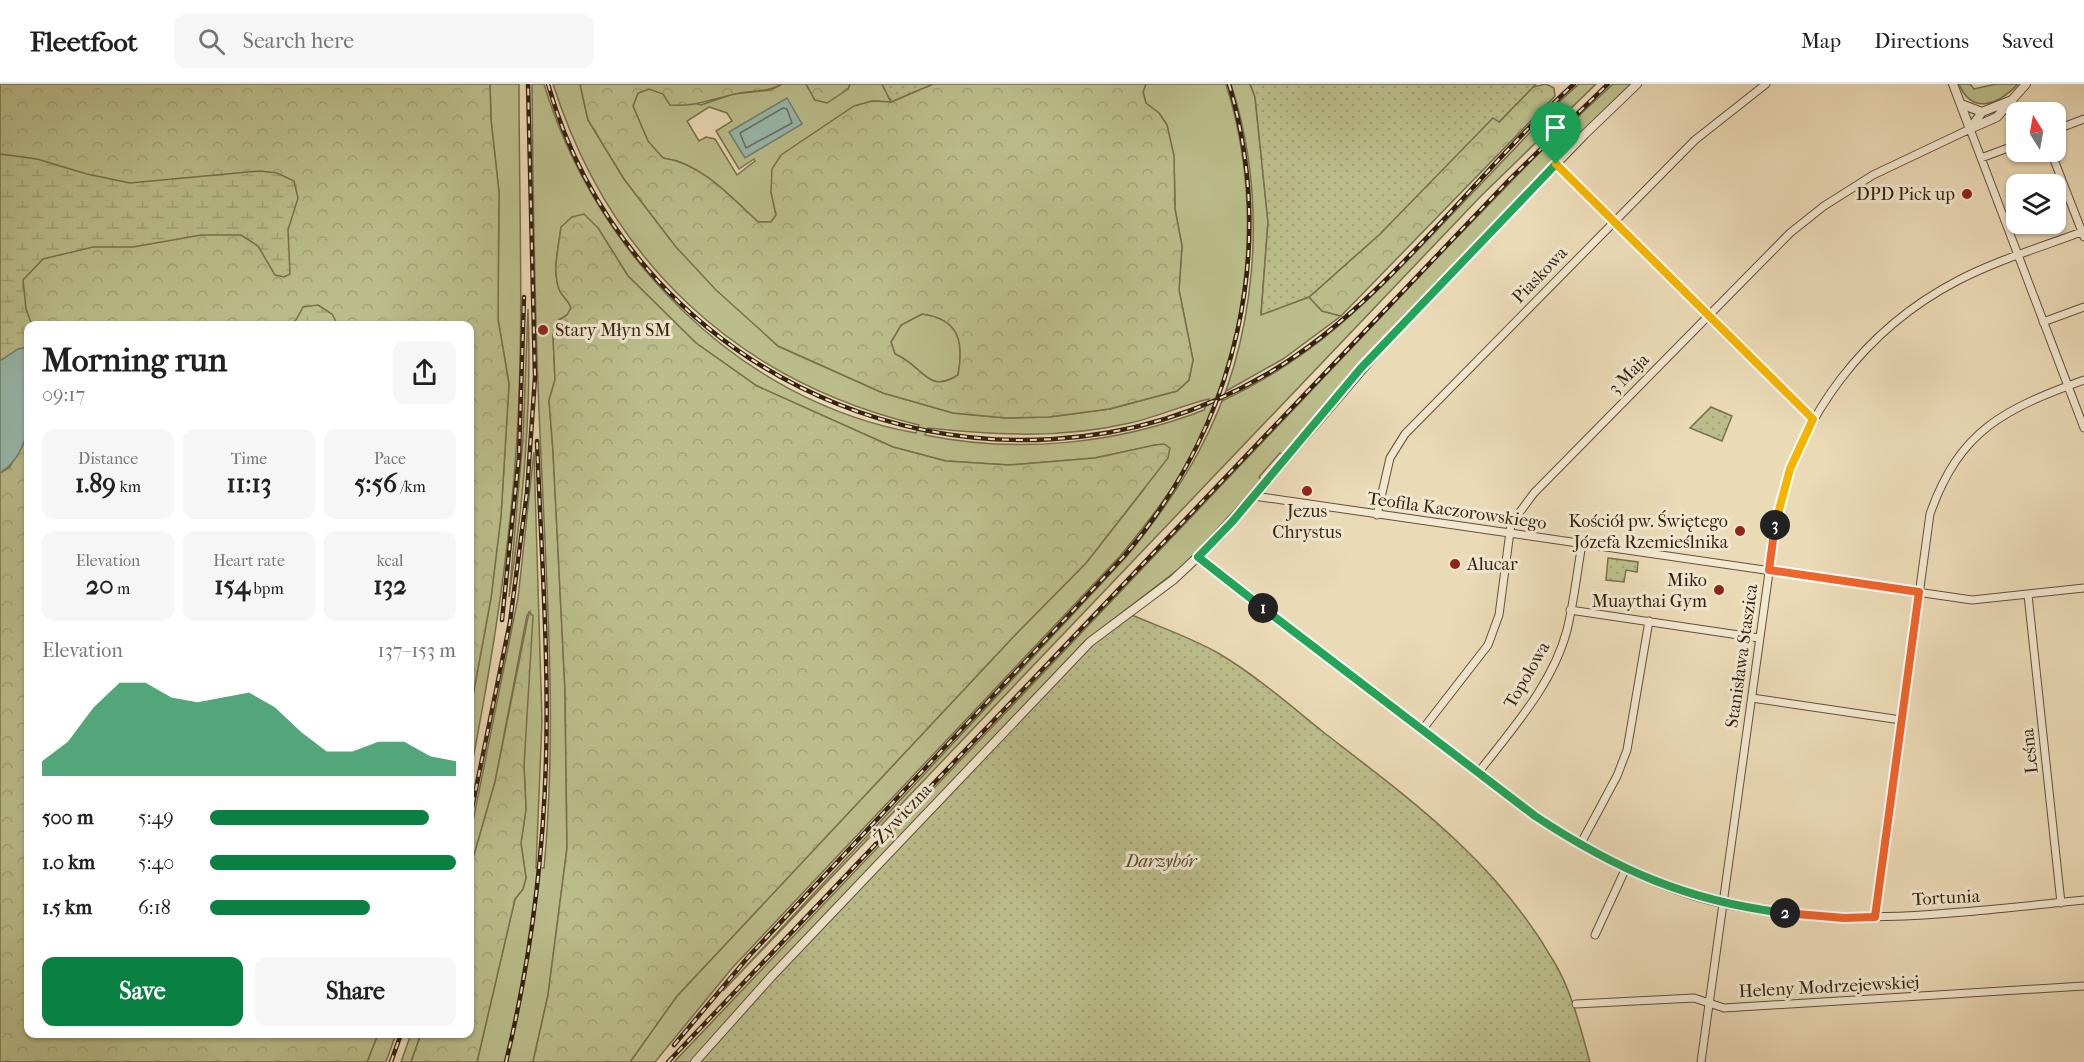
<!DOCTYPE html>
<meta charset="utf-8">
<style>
:root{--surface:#fff;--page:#f6f6f6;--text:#202124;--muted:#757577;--line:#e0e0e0;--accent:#0b8043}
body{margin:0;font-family:"IM FELL French Canon",serif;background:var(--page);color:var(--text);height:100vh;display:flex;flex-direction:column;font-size:22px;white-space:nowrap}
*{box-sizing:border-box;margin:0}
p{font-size:20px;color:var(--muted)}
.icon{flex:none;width:33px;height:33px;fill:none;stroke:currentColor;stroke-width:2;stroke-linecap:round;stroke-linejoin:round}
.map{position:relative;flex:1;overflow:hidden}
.panel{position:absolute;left:24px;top:237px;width:450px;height:717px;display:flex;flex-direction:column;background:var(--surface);border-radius:12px;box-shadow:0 2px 4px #0004}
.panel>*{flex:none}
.needle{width:39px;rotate:349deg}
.tools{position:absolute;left:2006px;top:18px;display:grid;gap:12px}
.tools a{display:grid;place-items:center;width:60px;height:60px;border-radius:12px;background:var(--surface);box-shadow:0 2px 4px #0004;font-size:30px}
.pin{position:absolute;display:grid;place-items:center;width:51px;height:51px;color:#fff;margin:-62px -26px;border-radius:50% 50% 50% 0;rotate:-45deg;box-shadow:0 0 6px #0007}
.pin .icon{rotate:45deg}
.km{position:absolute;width:30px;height:30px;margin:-15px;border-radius:50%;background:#222;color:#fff;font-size:16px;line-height:30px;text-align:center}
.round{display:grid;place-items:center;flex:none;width:63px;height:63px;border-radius:12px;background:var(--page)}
.summary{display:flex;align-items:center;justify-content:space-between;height:102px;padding:0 18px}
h1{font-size:33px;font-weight:700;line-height:45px}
.figures{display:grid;grid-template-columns:repeat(3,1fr);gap:9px;height:102px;padding:6px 18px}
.figures div{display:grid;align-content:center;border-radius:12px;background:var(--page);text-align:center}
.figures b{font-size:26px;font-weight:700}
.figures small{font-size:16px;font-weight:400}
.figures p{font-size:16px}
.chart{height:168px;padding:12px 18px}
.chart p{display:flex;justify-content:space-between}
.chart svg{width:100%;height:108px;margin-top:6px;fill:var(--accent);opacity:.7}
.cta{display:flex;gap:12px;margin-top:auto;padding:12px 18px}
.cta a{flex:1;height:69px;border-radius:12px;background:var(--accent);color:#fff;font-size:24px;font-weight:700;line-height:69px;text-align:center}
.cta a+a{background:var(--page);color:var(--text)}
ul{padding:0 18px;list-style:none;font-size:20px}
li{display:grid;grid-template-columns:96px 72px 1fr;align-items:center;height:45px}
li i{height:15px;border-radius:8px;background:var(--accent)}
header{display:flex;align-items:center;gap:36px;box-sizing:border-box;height:84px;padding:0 30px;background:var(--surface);border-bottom:2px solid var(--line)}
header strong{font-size:28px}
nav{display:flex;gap:33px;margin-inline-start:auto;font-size:21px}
.search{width:420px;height:54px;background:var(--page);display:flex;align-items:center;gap:15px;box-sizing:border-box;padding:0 21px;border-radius:12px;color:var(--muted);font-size:22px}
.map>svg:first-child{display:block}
.grass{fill:#bbbe8b;stroke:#78704c;stroke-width:1.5;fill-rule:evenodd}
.forest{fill:url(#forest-crowns);stroke:#78704c;stroke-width:1.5;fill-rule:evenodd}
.wetland{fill:url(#wetland-marsh);stroke:#78704c;stroke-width:1.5}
.park{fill:url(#park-dots);stroke:#78704c;stroke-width:1.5}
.water{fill:#98baaf;stroke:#717d6f;stroke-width:1.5}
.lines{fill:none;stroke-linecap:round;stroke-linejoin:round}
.shore{stroke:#676e5e;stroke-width:1.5}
.minor-casing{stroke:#634f38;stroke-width:9}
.tertiary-casing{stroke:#634f38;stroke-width:10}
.minor{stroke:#f2e7d0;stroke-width:7}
.tertiary{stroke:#f2e7d0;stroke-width:8}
.rail-casing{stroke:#36210e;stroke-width:4.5}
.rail{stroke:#f2e7d0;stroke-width:2;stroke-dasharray:7;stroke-linecap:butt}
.split-1-casing{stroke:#fff;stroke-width:12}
.split-2-casing{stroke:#fff;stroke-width:12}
.split-3-casing{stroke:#fff;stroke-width:12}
.split-4-casing{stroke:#fff;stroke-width:12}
.split-1{stroke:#22a559;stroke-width:8}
.split-2{stroke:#22a559;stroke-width:8}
.split-3{stroke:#f0652b;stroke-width:8}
.split-4{stroke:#f5b400;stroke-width:8}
.poi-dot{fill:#8f2418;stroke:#f2e7d0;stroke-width:2}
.labels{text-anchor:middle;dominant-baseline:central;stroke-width:6;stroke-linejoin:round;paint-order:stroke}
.poi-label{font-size:18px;fill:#36210e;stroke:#f2e7d0;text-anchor:end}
.street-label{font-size:18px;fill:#36210e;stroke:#f2e7d0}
.park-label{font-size:18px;font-style:italic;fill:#57482d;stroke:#f2e7d0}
</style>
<header>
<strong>Fleetfoot</strong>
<div class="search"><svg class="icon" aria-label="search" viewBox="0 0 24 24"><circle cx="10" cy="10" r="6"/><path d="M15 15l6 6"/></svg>Search here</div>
<nav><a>Map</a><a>Directions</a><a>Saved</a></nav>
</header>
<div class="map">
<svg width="2084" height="978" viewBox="0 0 2084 978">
<defs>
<pattern id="forest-crowns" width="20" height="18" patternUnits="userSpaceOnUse" patternTransform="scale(1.5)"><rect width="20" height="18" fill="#bbbe8b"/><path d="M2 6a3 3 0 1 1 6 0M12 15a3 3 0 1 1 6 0" fill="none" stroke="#a1a377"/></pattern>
<pattern id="wetland-marsh" width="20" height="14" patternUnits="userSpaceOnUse" patternTransform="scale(1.5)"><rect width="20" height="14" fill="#bbbe8b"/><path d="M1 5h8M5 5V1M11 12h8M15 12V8" fill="none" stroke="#a1a377"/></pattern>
<pattern id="park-dots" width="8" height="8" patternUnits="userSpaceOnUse" patternTransform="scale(1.5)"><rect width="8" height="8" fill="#bbbe8b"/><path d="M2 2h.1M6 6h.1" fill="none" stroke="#a1a377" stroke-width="1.8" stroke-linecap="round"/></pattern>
</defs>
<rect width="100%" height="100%" fill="#ebdab6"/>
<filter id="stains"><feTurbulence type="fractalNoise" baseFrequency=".00333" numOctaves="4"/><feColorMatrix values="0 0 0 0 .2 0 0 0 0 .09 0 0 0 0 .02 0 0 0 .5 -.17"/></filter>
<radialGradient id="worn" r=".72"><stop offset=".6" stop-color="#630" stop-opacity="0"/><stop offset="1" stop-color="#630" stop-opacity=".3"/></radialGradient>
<path class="grass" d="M490,0H519C519,117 524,236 517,353C510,467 492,579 470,690V628L491,514L501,432L509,300L498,235L499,108L491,36Z
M532,0H544C595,169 738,318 916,349L919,341C737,297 610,178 553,0H580L588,36L624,95L676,163L778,262L883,309L953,329L1006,334L1049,333L1110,325L1177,307L1189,296L1193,276L1179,206L1182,162L1175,125L1174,72L1167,41L1159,29L1146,20L1143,8L1146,0H1226C1267,131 1248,283 1175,399C1159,425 1139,449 1120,472L733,883L655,978H630L677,912L1016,550L1086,479L1145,404L1156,361L1095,374L1009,381L946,377L893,363L757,302L696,259L628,192L598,144L561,143C559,162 552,186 559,205C561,212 569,216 571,224L567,231L557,237L553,251L555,296L549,316L553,367L565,606L567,764L548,911L533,978H477L515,815L523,805L526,794L521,759L526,725L524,682L530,528L527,531L495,698L470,785V752L518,514L534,368L542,637L536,784H544C557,647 547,508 541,372C535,248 533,124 532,0ZM1209,315L1204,326C1117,360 1017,370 925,351L928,344C997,351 1061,355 1130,339C1157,333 1183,321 1209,315Z
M782,0H806L815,16L848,5L850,0H882L891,18L872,17L771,108L776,131L771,138H758C731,113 701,79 663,74L648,58L633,22L638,9L649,5L701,21L733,10L771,6ZM709,23L727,29L732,37L716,47L739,85L754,75L755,77L737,91L715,55L706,53L699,57L687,37Z
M1231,0H1250L1255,13L1268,138L1261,230L1309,213L1322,227L1341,232L1283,275L1226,307L1222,317C1313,275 1371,215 1439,144C1479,102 1519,60 1559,18L1579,0H1596L1481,112L723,907L1127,472C1154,439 1179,405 1199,367C1258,258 1269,118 1231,0Z
M1613,0H1632L1553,77L1378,260L1283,371L1280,369L1259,393L1262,396L1184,481L1085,557L745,917L691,978H674L1439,172L1540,68Z
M1959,0H1970L1974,5L1996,0H2018C1999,20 1972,32 1959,0Z
M528,225C532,322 524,417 509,513L523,354Z
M922,230C960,234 964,259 958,291C927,311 924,282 895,270L891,258L901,241Z
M378,950H396L386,978H367Z
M411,950H421L411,978H401Z"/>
<path class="forest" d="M0,0H490L491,36L499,108L498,235L509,300L501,432L491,514L470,628V242H28V950H378L367,978H0Z
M580,0H782C766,9 749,6 731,11C709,16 694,23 670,21L663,10L649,5L638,9L633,22L648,57L663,74C701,79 731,113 758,138H771L776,131L771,108L772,85L781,71L854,22L872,17L891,18L933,0H1146L1143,8L1146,19L1159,29L1167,41L1174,72L1175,125L1182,162L1179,206L1193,276L1189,296L1177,307L1109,325L1049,333L1006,334L953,329L883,309L778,262L716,206L676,163L624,95L588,36ZM922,230C960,235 964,259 958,291C927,311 924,282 895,270L891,258L901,241Z
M806,0H850L848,5L827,19L815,16Z
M1546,0L1554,4L1555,12L1341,232L1322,227L1309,213L1380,150L1493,33L1499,38L1533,3Z
M584,130L598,144L628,192L696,259L757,302L893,363L946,377L1009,381L1095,374L1155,361L1164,360L1170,364L1168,374L1086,479L1016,550L677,912L630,978H533L548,911L567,764L565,606L553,367L549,316L555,296L553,251L557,237L567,231L571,224C569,216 561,212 559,205C552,186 559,162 561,143L572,133Z
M529,528L533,532L524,682L526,725L521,759L526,794L523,805L515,815L477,978H411L421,950H470V785L495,698Z"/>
<path class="wetland" d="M0,70L37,75L87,90L130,99L260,87L277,89L294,97L298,114L288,146L290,190L284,193L275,191L258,162L241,151H201L133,163H93L43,175L23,196L26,225L32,241L28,242L27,353L9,384L0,389Z
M318,221L332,230L338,241H289L296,236L303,223Z"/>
<path class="park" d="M882,0H933L891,18Z
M1250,0H1536L1499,38L1493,34L1380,150L1309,213L1261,231L1268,138L1255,13Z
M1711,323L1732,332L1722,357L1690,344Z
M1608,474L1638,478L1637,488L1626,486L1624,498L1606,496Z
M1127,529C1157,542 1190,553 1218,569C1257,592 1292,623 1327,651C1414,718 1497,779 1553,876C1572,907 1580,943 1590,978H695L1081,568Z"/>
<path class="water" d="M787,14L802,40L745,74L729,48Z
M28,263C29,303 40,364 0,389V277L18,265Z"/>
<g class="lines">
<path class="shore" d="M783,24L787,25L792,39L746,64L740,49Z"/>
<defs>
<path id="minor" d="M2055,46L2084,35
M2051,68L2084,153
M1981,74L2016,61
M1556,80L1813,335
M2043,238L2084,223
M1254,412L1972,516L2084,504
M1377,431L1390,374L1405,350L1695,56L1766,0
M1198,473L1535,732C1593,770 1655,805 1725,820C1843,845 1965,828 2084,816
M2028,511L2061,819
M1570,526L1759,554
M1752,614L1901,636
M1422,646L1488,561L1499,531L1511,440L1534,409L1790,149L1824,122L1873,91L1970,45L2084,344
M1478,689C1512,645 1553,600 1567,546C1574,518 1577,488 1582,460
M1580,761L1617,692L1627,666L1649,537
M1875,833L1930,430C1960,345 2005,325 2084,296
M1595,851L1625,786
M1576,920L1694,914L1724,924L2084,902
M1701,978L1777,431C1800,331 1865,245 1957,197C1997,176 2042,163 2084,147"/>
<path id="tertiary" d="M1953,0L1970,45
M1961,20L1982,28
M1970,45L1997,33L2026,0
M1970,45L1982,28L2012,16
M695,978L771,893L1090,558L1173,496L1220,452L1396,246L1585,50L1637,0"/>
</defs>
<use href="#minor" class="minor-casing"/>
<use href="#tertiary" class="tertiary-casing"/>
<use href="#minor" class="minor"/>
<use href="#tertiary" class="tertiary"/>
<defs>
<path id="rail" d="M548,0C634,306 993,450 1267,290C1387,220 1471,93 1574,0
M502,536L519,372L524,213
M470,734L510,538L527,408L535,293L528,0
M674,961L749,872L1125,471C1236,340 1278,166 1229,0
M391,978L401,950
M506,978C530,879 543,778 546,676C549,570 541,463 537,357
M668,978L1510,95L1608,0"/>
</defs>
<use href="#rail" class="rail-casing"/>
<use href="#rail" class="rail"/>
</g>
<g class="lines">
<defs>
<path id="split-1" d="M1263,524L1198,473L1232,438L1361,284L1556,80"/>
<path id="split-2" d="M1263,524L1535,732C1617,786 1687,817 1785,829"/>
<path id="split-3" d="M1775,441L1769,486L1919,508L1875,833L1844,834L1785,829"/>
<path id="split-4" d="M1556,80L1813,335L1790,385L1775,441"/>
</defs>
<use href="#split-1" class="split-1-casing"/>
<use href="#split-2" class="split-2-casing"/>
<use href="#split-3" class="split-3-casing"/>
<use href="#split-4" class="split-4-casing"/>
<use href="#split-1" class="split-1"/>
<use href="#split-2" class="split-2"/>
<use href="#split-3" class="split-3"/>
<use href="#split-4" class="split-4"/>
</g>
<g class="poi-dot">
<circle cx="1967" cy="110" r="6"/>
<circle cx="543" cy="246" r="6"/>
<circle cx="1307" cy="407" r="6"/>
<circle cx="1740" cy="447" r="6"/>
<circle cx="1455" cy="480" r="6"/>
<circle cx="1719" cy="506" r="6"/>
</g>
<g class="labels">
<g class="poi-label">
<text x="1955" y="110">DPD Pick up</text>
<text x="555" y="246" text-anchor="start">Stary Młyn SM</text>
<text x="1307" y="427" text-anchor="middle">Jezus<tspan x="1307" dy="21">Chrystus</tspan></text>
<text x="1728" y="437">Kościół pw. Świętego<tspan x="1728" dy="21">Józefa Rzemieślnika</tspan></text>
<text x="1467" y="480" text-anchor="start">Alucar</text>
<text x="1707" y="496">Miko<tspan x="1707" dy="21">Muaythai Gym</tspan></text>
</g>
<g class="street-label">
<text transform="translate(1540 191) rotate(-46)">Piaskowa</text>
<text transform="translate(1629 290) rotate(-45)">3 Maja</text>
<text transform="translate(1457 427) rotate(8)">Teofila Kaczorowskiego</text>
<text transform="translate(1742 572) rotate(-82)">Stanisława Staszica</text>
<text transform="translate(1527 591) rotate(-60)">Topolowa</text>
<text transform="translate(2030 667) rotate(-96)">Leśna</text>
<text transform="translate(903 730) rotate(-47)">Żywiczna</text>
<text transform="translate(1946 814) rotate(-3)">Tortunia</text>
<text transform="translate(1829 903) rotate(-3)">Heleny Modrzejewskiej</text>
</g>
<g class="park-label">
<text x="1161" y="777">Darzybór</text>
</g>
</g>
<rect width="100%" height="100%" filter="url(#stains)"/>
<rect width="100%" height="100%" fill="url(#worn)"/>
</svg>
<div class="tools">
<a><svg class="needle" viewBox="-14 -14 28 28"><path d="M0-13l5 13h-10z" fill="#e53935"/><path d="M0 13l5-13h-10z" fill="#757577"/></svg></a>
<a><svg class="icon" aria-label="layers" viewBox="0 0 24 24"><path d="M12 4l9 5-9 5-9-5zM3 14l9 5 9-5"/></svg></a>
</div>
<div class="pin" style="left:1556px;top:80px;background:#1e9e55"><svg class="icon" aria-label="arrive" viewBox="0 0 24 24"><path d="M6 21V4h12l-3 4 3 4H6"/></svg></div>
<b class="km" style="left:1263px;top:524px">1</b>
<b class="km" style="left:1785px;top:829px">2</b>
<b class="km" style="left:1775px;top:441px">3</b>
<section class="panel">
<div class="summary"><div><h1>Morning run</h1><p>09:17</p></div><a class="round"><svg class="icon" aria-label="share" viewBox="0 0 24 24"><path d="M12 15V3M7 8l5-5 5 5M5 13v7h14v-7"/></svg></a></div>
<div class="figures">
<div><p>Distance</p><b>1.89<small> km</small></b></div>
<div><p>Time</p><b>11:13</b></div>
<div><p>Pace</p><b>5:56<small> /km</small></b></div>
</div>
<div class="figures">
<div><p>Elevation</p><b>20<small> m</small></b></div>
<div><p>Heart rate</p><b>154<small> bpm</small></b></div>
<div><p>kcal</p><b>132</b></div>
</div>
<div class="chart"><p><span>Elevation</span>137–153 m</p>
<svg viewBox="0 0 160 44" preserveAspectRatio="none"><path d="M0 44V38L10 30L20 16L30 6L40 6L50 12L60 14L70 12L80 10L90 16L100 26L110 34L120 34L130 30L140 30L150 36L160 38V44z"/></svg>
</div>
<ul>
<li><b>500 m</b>5:49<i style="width:89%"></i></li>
<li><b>1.0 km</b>5:40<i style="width:100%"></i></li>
<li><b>1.5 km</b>6:18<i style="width:65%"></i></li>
</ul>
<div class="cta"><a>Save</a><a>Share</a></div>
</section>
</div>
